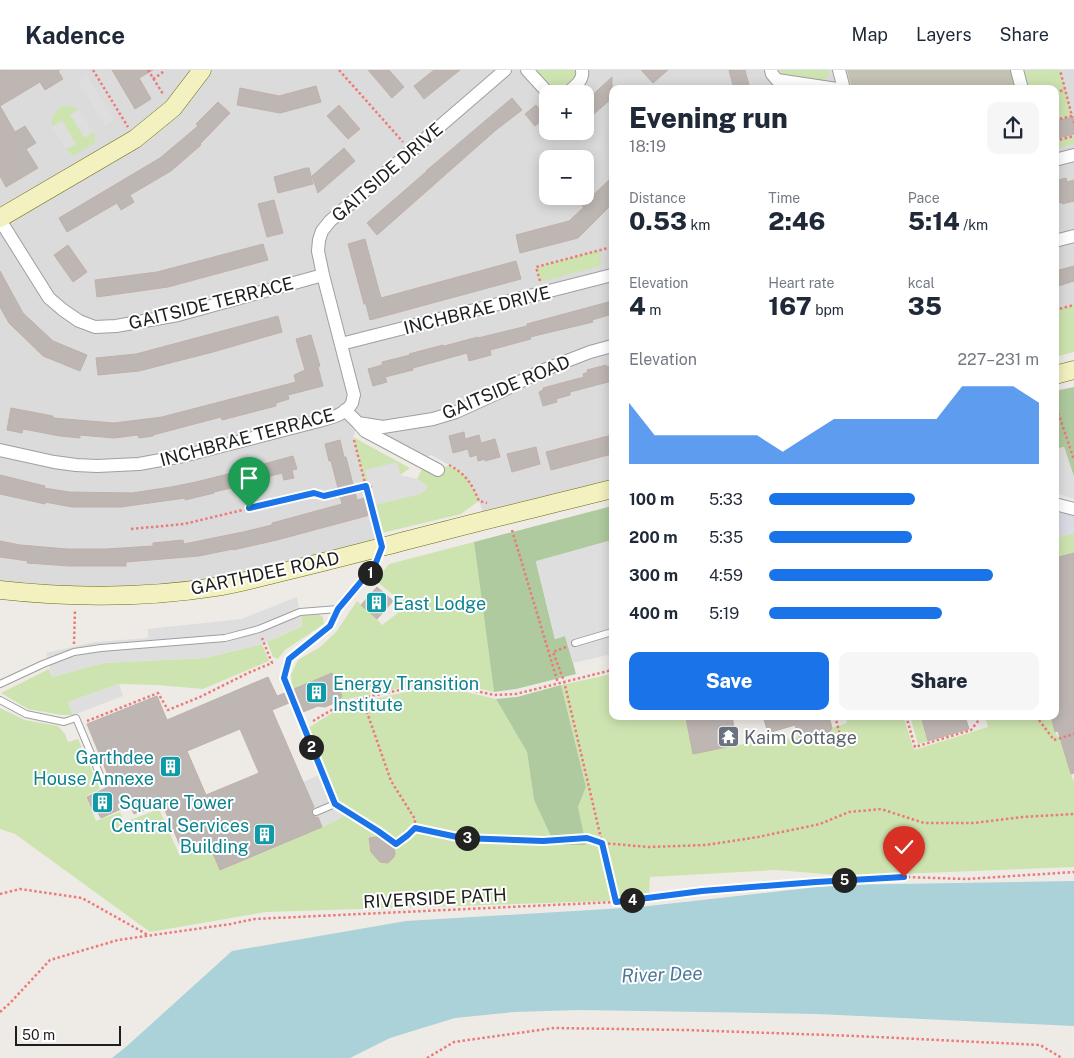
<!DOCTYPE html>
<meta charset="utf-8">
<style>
:root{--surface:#fff;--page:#f6f6f7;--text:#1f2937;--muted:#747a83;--line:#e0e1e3;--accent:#1a73e8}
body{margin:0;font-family:"Public Sans",sans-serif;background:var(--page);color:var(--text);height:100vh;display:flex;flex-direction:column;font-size:19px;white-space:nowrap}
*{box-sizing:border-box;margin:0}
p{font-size:16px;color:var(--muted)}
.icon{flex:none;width:28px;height:28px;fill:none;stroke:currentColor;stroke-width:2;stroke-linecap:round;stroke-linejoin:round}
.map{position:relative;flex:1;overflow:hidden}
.drawer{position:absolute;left:609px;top:15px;width:450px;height:635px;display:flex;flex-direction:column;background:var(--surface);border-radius:10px;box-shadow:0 2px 12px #0003}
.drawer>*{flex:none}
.tools{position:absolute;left:539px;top:15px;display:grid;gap:10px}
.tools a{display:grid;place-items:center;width:55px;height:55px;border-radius:10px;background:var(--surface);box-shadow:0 2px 12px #0003;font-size:25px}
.scale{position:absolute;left:15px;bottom:12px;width:106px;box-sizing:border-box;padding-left:5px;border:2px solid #1e1e1e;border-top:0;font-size:14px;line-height:18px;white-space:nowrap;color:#1e1e1e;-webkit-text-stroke:4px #fff;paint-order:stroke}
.pin{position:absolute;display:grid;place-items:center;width:42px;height:42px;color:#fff;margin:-51px -21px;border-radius:50% 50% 50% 0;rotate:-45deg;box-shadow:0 0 5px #0007}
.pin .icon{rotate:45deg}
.km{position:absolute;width:25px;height:25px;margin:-12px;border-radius:50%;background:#222;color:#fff;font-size:14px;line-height:25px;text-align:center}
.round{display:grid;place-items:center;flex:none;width:52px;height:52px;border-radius:10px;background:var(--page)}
.summary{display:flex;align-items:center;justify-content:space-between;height:85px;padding:0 20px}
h1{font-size:28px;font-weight:800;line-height:38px}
.metrics{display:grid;grid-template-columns:repeat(3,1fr);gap:8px;height:85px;padding:5px 20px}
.metrics div{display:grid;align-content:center}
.metrics b{font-size:25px;font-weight:800}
.metrics small{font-size:14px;font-weight:400}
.metrics p{font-size:14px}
.chart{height:140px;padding:10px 20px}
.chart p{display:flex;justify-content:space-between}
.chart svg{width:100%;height:90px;margin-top:5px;fill:var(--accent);opacity:.7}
.cta{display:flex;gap:10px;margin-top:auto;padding:10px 20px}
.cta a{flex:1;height:58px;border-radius:10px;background:var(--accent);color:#fff;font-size:20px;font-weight:800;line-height:58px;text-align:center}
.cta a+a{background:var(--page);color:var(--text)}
ul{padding:0 20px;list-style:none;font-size:16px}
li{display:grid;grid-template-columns:80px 60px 1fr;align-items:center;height:38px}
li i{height:12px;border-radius:6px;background:var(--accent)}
header{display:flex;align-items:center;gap:30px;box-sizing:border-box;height:70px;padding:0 25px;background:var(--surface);border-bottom:1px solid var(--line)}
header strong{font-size:24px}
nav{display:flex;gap:28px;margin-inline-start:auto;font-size:18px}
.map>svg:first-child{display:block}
.residential{fill:#dcdbdc;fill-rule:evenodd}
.construction{fill:#c2c1b2}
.grass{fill:#cee4b0}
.forest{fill:#afca9e}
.parking{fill:#dedede}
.plaza{fill:#dadbe4}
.water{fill:#aad2d8}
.building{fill:#beb6b2;stroke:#bfb1a9;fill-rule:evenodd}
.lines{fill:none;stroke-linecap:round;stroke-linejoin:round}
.lane-casing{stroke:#9f9f9f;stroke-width:8}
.street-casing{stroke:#9f9f9f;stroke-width:14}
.secondary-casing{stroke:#6a6c0f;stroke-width:19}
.path{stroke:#ec7a79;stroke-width:2.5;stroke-dasharray:2.5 2.5;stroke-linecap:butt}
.lane{stroke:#fff;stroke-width:6}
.street{stroke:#fff;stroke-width:12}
.secondary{stroke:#f3f1bf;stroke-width:18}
.route-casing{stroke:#fff;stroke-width:10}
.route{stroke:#1a73e8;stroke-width:6}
.labels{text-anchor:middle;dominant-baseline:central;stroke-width:4;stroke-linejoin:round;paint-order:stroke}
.street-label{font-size:18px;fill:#1e1e1e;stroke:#fff}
.culture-label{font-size:18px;fill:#0d838f;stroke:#fff;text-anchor:start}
.worship-label{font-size:18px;fill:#5b616d;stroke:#fff;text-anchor:start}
.water-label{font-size:19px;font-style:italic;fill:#4d7896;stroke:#fff}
</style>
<header>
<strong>Kadence</strong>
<nav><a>Map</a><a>Layers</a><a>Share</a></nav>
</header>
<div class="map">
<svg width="1074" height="988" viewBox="0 0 1074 988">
<rect width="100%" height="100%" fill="#eeebe6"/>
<path class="residential" d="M0,0H1074V235L1055,240V19H612V419L487,451L473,417L462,402L431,385L418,390L358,353L353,367L381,477L215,517L0,520ZM548,24H585V61H548ZM548,89H585V126H548Z"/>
<path class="construction" d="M847,0H1014L1019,19H852Z"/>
<path class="grass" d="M534,0H575L574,9L559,20L550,19Z
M780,0H828L830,5L822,10L783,4Z
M1031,0H1060L1072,46L1055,50V19H1025L1021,3Z
M62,36H71L79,40L71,45L84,67L93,62L95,66V73L73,86L66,79L75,74L62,51L52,57C51,46 54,43 62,36Z
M1074,66V74L1055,79V71Z
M600,180L601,196L540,212L536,197Z
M1074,235V282L1055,287V240Z
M353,367L410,398L400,405L365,400L428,417L417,409L422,399C432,398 442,395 451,397C466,400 474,419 479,431L461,444L378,464Z
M1074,463V484L1055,488V468Z
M474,472L494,622L440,610L428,612L339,631L342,625L332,603L292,620L291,604L298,590L320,577L336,562L357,531L377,549L382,555L407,536L376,511L389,494Z
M317,543L323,547L324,554L285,580L278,589L273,587L267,572L302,556L301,546Z
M262,574L269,591L203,619L157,615L119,614L68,632L73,645H61L28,639L1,623L49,599L52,607L103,593L205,588Z
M612,604V646H694L686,648L693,684L737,675L799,667C804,671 809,670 811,664L819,661L821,663L827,664L831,661L832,658L847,653L846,646H903L914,680L988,657L986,650L997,646H1051L1055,662L1062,672L1073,710H1074V797L848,806L776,800L650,807L649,824L608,831L266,842L150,862L15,764L0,759V638L25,650L58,656L65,664L68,672L78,669L100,719L86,726L96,751L120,742L125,752L159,739L180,786L209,773L221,800L322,757L342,747L308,658L343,636L428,617L440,616L496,629L527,682L534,730L555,775H585L578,737L586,717L561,615Z
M910,646H921L928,671L918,674Z"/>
<path class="forest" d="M1074,317V407L1064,377L1055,379V321Z
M612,436V470L536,492L555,569L565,566L573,593L576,604L516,619L494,622L474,472Z
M561,615L586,717L578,737L586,775H555L534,730L527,682L496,629L517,627Z"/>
<path class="parking" d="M87,6L114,50L105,56L78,11Z
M79,40L93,62L85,68L70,45Z
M62,51L76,74L66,79L52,57Z
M1064,377L1074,407V429L1055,423V379Z
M397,392L400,405L417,409L428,417L421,424L375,435L365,400Z
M612,470V584L573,593L565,566L555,569L536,491Z
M297,527L302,556L262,574L205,588L103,593L52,607L46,583L95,572L148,568V559L241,549Z
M119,614L123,626L73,645L68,632Z
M326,702L343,747L322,757L303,712Z"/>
<path class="plaza" d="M1055,442L1074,446V463L1055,468Z"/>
<path class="water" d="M1074,811V956L817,944L579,940L514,942L455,948L390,968L350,988H112L127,976L232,881L406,851L640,837L835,815Z"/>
<path class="building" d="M0,0H60L58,1L63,9L45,20L40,12L0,36Z
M112,0H153L139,8L151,29L135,39Z
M368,0H389L404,17L392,28Z
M434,0H460L424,29L414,16Z
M641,0H668L653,13Z
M729,0H745L750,19H734Z
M612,7V28L585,52V32Z
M316,16L321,32L280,43L237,35L240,18L279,26Z
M512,28L522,40L496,60L377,165L367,153L427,101H426Z
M218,32L230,43L200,74L201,75L171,101L130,125L134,132L121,140L117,133L67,162L59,148L160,88L198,56L196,54Z
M339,35L360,59L348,69L327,46Z
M536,35L546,47L535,56L525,44Z
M0,36L15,62L25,56L36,73L26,79L38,98L6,117L0,106Z
M1074,47V64L1055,69V51Z
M344,78L355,91L318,123L312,106Z
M306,98H309L313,114L278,123L274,107Z
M612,107V134L578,168L520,183L516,165L569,151L584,137L582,136Z
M1066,108L1067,112L1074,110V131L1062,134V132L1055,134V111Z
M274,130L283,163L267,167L258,134Z
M365,169L381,228L516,191L521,209L370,250L366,234H364L348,174Z
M263,174L268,190L168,217L97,227L95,210L157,202Z
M68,175L87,202L73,212L54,185Z
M1074,196V211L1055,217V201Z
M0,201L23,243L53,271L87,285L80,301L43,286L9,253L0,237Z
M612,231V244L592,250L593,252L530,267L531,269L490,280L491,285L469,291L467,283L413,298V300L385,307L387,312L373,316L368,299L382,295V292L410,285L409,284L443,275L444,276L478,267V268L527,256V254Z
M278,246L282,262L213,282L139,301L98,305L96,288L136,284Z
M311,265L320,296L318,297L323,316L288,325L289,329L276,333V336L222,350L221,347L153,365V366L139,368L138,365L114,368L80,365V368L60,366L23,359L22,363L7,360L11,338L53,346V348L114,353L162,347L296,312L294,305L305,300L296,269Z
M606,295L607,297L612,296V311L570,322V325L556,329L557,332L543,336L539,322L543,320V318L584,307L583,304L588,302L587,300Z
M464,362L465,369L479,365L481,373L495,369L500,387L485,391V389L478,391L477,385L470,387L468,379L453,383L449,366Z
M612,365V384L551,400L546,382Z
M340,370L344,387H346L357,430L365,428L370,445L277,470L233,480V479L199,486L126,492V496H70L27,493L28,491L0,487V471L20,475L67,479H106L153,476V473L183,470L184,474L243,462L272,455V453L342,434L331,391H329L325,374Z
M536,377L540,394L512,402L507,384Z
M293,386L297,399L292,400L294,408L284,410L282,403L255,410L256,412L214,422V423L185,430V428L121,437H72L45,432V434L0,424V405L45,416L44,418L69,422L132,423L171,417L196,412L264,395V394Z
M1074,483V703L1071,704L1058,661L1055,662L1051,646H1055V488Z
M377,517L393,531L377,549L361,535Z
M332,603L342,626L339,631L325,637L318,636L303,642L294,619Z
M268,607L277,626L285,623L289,633L272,640L314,737L311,741L312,744L315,747H318L322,757L220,800L207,769L182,780L162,733L134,744L130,735L101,748L97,741H93L87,727L112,715L87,654L157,626L167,650ZM240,659L259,703L206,725L187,681Z
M694,646H732L737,675L693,684L686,648Z
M763,646H829L832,658L831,660L827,664L815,661L809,668L804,670L799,667L795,655L768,663Z
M921,646H965L969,659L928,671Z
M383,766V769L394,778L395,784L394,787L388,793L380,792L371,782L369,768Z"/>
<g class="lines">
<defs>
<path id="lane" d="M575,573L612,562
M0,614L43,594L74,582L101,578L225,568L259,559L300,542L338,539L375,495L380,480
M0,630L26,644L64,652L76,648L103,712
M316,742L335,734L284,608L289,589L330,557L338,539"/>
<path id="street" d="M527,0L549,24
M771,0L772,4L777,10L837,19
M839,0L844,19
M1017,0L1022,19
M566,24C574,17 584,11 582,0
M1055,90L1074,85
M0,150L49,228L63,240L79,251L95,257L116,256L178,245L323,205
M1055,171L1074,166
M341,274L612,205
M345,340L358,353L383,357L433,349L456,342L500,322L541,301L590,282L612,276
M358,353L365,361L438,400
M0,380L54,392L76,395L97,396L139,394L183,386L315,352C328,348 345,346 352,333C353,330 353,327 354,325L323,205L318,181L319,170L322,161L330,151L505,0
M1055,434L1074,439"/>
<path id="secondary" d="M0,148L135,69L173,38L202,0
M1055,305L1074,300
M0,520C71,528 145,528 215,517C237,514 257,508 278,503C330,491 381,477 432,464C492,448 553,434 612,419"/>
</defs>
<use href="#lane" class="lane-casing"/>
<use href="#street" class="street-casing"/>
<use href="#secondary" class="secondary-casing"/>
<path class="path" d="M93,0L128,57
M148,0L163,24
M339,0L403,72
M153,9L162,3L163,0
M1055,22L1065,20
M1055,50L1072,46L1060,0
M1074,51V53
M1055,71L1074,66
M540,211L536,197L612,177
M1055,240L1074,235
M1055,339L1059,345L1074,390
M354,370L378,464
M449,395C466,404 472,414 479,431L487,433
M131,459L184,454L314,423L324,426L366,416L372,417
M512,460L558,613
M74,574L75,539
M566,577L553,582L564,611L616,832L702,821L816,812L904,807L967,809L1074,802
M835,646L840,665
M906,646L915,677L971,660L982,646
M1036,646L1054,670L1074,664
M87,651L158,623L168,640L200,627L248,603L272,593L262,568
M313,651L340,635L362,628L428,614L440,613L494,625L516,624L612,600
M342,738L378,761L396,774L408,765L415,758V749L391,711L362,628
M415,758L462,768L543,771L587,768L603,773L648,777L706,775L758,767L820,754L849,742L881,739L924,753H974L1022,747L1074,744
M0,824L20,819L82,828L148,865
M0,942L10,933L50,890L118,870L231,854L254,849L616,832
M427,988L454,972L554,958L686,960L856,966L1040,975L1062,988"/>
<use href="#lane" class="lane"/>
<use href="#street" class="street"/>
<use href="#secondary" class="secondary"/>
</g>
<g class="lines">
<defs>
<path id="route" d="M249,438L314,423L324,426L366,416L382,477L375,495L338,539L330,556L289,589L284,608L335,734L378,761L396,774L408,765L415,758L462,768L543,771L587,768L602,773L616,832L702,821L816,812L904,807"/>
</defs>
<use href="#route" class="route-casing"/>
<use href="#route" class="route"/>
</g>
<defs>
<symbol id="building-square" viewBox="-11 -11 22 22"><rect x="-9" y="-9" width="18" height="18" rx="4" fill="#0f9aa8" stroke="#fff"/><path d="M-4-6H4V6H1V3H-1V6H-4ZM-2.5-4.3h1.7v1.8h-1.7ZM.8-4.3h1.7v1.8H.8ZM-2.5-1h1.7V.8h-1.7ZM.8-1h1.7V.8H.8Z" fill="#fff"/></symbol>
<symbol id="temple-square" viewBox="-11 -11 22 22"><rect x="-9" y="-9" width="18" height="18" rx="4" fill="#6b7280" stroke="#fff"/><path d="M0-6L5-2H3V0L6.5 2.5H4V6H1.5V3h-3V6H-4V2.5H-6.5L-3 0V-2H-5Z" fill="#fff"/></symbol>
</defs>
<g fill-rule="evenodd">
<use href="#building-square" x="364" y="520" width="25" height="25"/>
<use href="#building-square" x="304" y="610" width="25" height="25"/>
<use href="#temple-square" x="716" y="654" width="25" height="25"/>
<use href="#building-square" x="158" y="684" width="25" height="25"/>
<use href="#building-square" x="90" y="720" width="25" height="25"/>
<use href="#building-square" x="252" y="752" width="25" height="25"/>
</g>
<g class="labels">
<g class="street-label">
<text transform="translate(387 102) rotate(-41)">GAITSIDE DRIVE</text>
<text transform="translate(211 233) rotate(-14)">GAITSIDE TERRACE</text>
<text transform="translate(477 240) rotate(-14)">INCHBRAE DRIVE</text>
<text transform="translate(506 317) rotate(-23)">GAITSIDE ROAD</text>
<text transform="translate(247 367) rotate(-15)">INCHBRAE TERRACE</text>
<text transform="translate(265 503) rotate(-12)">GARTHDEE ROAD</text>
<text transform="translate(435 828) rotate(-3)">RIVERSIDE PATH</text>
</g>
<g class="culture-label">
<text x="393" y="533">East Lodge</text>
<text x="333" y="613">Energy Transition<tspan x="333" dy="21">Institute</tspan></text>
<text x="154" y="687" text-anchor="end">Garthdee<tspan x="154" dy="21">House Annexe</tspan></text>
<text x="119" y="732">Square Tower</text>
<text x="249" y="755" text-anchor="end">Central Services<tspan x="249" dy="21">Building</tspan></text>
</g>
<g class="worship-label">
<text x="744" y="667">Kaim Cottage</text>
</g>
<g class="water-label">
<text transform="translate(662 904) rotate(-2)">River Dee</text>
</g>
</g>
</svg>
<div class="tools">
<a>+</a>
<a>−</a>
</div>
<div class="scale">50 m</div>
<div class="pin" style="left:249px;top:438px;background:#1e9e55"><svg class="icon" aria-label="arrive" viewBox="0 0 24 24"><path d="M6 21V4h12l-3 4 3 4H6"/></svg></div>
<div class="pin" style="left:904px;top:807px;background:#d93025"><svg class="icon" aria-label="check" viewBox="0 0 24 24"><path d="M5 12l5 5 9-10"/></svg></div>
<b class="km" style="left:370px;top:503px">1</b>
<b class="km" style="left:311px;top:677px">2</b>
<b class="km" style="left:467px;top:768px">3</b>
<b class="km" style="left:632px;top:830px">4</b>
<b class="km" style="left:844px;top:810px">5</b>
<section class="drawer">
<div class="summary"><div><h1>Evening run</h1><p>18:19</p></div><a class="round"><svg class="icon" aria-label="share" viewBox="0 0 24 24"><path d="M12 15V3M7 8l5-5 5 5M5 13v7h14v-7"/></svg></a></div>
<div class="metrics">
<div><p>Distance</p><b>0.53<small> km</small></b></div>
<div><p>Time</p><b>2:46</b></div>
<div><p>Pace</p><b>5:14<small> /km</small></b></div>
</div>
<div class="metrics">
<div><p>Elevation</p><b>4<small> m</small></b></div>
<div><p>Heart rate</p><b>167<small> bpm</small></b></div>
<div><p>kcal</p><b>35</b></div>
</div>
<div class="chart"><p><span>Elevation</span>227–231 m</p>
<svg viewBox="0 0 160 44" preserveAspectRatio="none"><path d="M0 44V14L10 30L20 30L30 30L40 30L50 30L60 38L70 30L80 22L90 22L100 22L110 22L120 22L130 6L140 6L150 6L160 14V44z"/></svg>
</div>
<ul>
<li><b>100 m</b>5:33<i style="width:54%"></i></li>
<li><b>200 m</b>5:35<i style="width:53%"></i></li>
<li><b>300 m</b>4:59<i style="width:83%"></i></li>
<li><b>400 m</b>5:19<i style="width:64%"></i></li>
</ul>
<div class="cta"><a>Save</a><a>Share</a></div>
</section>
</div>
